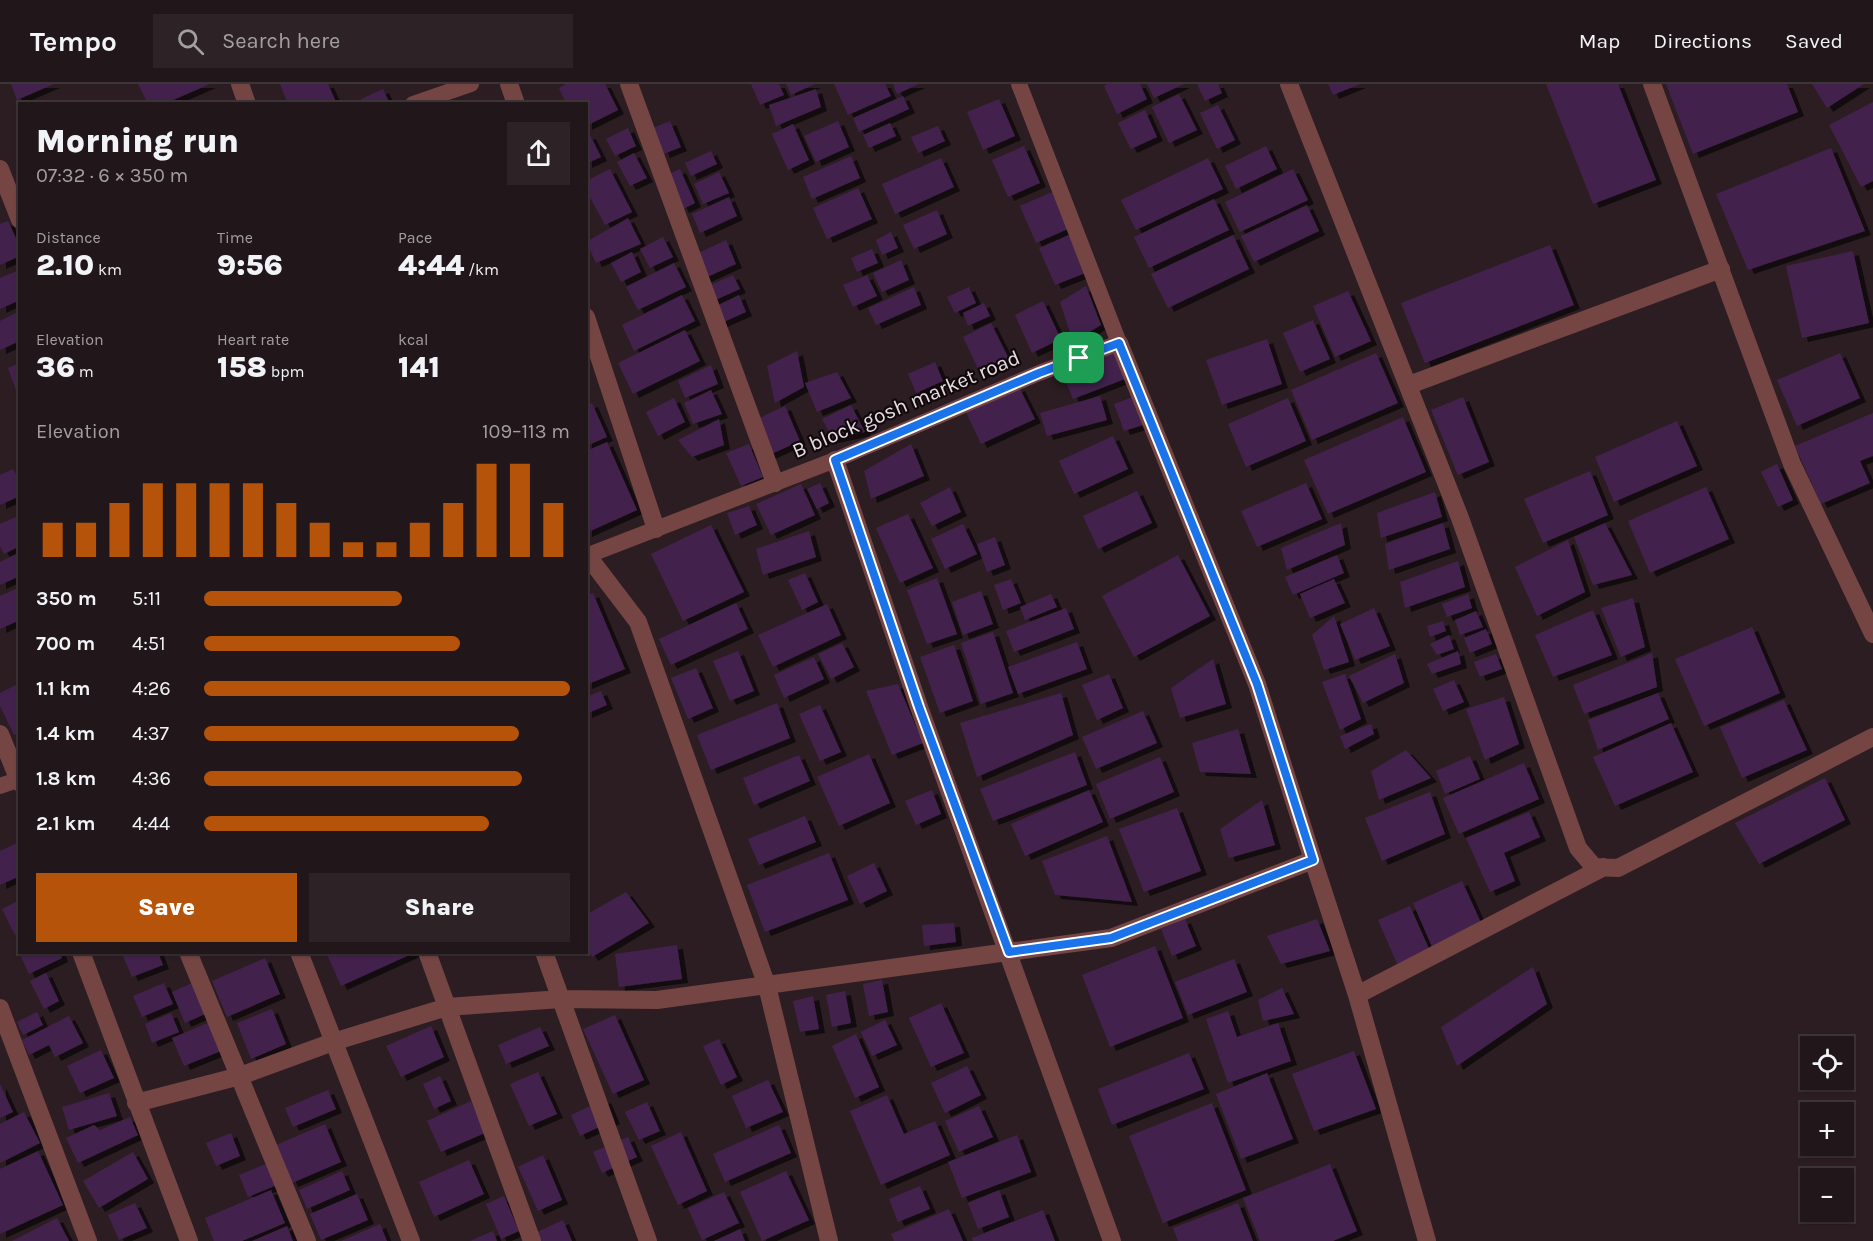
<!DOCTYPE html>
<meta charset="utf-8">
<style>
:root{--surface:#21161a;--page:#2d2327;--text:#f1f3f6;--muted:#a29fa2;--line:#3e3539;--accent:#b45309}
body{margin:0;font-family:Karla,sans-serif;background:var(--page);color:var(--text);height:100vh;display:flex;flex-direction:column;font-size:22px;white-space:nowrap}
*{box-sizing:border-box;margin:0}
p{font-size:20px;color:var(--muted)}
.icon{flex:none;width:33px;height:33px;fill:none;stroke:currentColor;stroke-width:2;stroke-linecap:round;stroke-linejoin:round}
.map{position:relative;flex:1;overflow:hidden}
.panel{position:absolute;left:18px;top:18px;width:570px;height:852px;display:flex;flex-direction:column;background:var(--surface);border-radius:0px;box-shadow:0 2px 4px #0004,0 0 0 2px var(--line)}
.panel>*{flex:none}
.controls{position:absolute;left:1800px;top:952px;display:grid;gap:12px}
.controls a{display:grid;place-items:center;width:54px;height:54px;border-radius:0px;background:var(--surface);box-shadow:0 2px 4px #0004,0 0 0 2px var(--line);font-size:30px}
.pin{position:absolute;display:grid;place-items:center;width:51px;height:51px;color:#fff;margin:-26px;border-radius:12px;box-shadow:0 3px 9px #0006}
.round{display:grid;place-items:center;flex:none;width:63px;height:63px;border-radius:0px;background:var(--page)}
.head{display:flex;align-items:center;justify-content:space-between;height:102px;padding:0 18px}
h1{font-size:33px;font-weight:800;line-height:45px}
.metrics{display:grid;grid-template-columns:repeat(3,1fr);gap:9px;height:102px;padding:6px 18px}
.metrics div{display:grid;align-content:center}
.metrics b{font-size:30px;font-weight:800}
.metrics small{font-size:16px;font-weight:400}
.metrics p{font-size:16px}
.chart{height:168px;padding:12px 18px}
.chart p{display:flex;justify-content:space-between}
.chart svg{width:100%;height:108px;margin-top:6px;stroke:var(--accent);stroke-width:6}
.primary-button{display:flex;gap:12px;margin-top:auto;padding:12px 18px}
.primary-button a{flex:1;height:69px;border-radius:0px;background:var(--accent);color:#fff;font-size:24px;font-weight:800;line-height:69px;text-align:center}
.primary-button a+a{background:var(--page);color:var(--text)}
ul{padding:0 18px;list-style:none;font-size:20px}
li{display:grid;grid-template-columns:96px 72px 1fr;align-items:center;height:45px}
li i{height:15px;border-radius:8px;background:var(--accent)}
header{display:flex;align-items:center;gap:36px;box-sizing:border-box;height:84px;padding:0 30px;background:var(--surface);border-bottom:2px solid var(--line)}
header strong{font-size:28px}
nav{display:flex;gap:33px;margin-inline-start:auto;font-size:21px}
.search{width:420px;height:54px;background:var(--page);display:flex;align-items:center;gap:15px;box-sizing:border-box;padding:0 21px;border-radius:0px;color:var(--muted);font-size:22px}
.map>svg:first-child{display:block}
.building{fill:#43214d;filter:url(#shadow)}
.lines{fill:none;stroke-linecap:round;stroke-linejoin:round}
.service{stroke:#744543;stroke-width:16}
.minor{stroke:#744543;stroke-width:18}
.route-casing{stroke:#fff;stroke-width:12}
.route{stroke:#1a73e8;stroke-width:8}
.labels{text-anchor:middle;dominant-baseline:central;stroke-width:4.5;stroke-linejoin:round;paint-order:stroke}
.street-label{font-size:21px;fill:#e6dbe0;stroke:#10090c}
</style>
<header>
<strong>Tempo</strong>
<div class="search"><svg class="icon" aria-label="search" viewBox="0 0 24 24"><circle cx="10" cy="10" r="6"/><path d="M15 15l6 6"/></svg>Search here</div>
<nav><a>Map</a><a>Directions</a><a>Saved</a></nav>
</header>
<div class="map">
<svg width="1873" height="1157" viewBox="0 0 1873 1157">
<defs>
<filter id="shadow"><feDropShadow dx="6" dy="4" stdDeviation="0" flood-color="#0009"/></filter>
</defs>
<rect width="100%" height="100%" fill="#2c1d23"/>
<path class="building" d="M11,0H54L17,16Z
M138,0H210L164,20H148Z
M280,0H328L337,20H288Z
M566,0H605L618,26L586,42V20H566L559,4Z
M751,0H779L784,11L760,21Z
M786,0H815L791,11Z
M834,0H885L891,12L848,31Z
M893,0H919L897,10Z
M1107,0H1140L1147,15L1117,30L1104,2Z
M1147,0H1184L1154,14Z
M1197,0H1218L1222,9L1205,17Z
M1328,0H1360L1333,11Z
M1546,0H1618L1656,96L1593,120Z
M1666,0H1787L1798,28L1693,70Z
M1812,0H1864L1827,24Z
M383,5L390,20H363L361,15Z
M816,5L821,23L776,42L769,21Z
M1179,10L1197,46L1169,59L1152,23Z
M903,12L909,25L859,48L853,34Z
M999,15L1015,52L983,66L967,28Z
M1873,18V97L1861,103L1829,41Z
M1218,21L1235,56L1217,65L1200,29Z
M1145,26L1157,53L1131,65L1118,39Z
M670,37L681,63L664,70L653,44Z
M838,37L849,63L816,78L804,52Z
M890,39L896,52L869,64L863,51Z
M793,40L809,76L788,86L772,50Z
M938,42L945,57L918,69L911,53Z
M628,44L636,62L615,72L606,55Z
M590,51L601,73L586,80V52Z
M1024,62L1040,99L1008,113L992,76Z
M1266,62L1277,85L1236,105L1225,82Z
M1831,64L1865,147L1748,186L1716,110Z
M711,67L717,80L691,92L685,79Z
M634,69L647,94L630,102L617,78Z
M851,72L860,94L812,115L803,93Z
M941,74L954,103L895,130L882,100Z
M1208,74L1223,105L1136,146L1121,116Z
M610,85L632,128L605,141L586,106V97Z
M680,85L695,119L683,125L667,91Z
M1293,85L1308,116L1240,148L1225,118Z
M719,88L729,109L703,120L694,100Z
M858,104L872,135L827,155L813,124Z
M1052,108L1068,145L1036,159L1020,122Z
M729,113L737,132L700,149L692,130Z
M1214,115L1229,146L1149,184L1134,153Z
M1307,121L1319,147L1254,178L1241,152Z
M937,126L947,150L914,165L903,141Z
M628,134L641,160L596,179L586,158Z
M8,137L20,163V172L0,181V140Z
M891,148L898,164L882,171L876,156Z
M1071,150L1088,188L1055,201L1039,164Z
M1233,151L1249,185L1168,224L1151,190Z
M663,153L673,173L650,184L640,165Z
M726,156L736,180L703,195L692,172Z
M1550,161L1574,221L1425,279L1401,219Z
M872,165L878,179L857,188L851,174Z
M1853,167L1869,239L1802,254L1786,182Z
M632,168L641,188L621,198L611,179Z
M901,176L909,196L882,208L873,189Z
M674,179L686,203L638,226L626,203Z
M20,186V216L0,225V194Z
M733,191L740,205L711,218L704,204Z
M867,191L877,212L853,223L843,201Z
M1086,202L1101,241L1073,258L1060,218Z
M914,203L921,221L876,241L868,224Z
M969,203L976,219L955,229L947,213Z
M1348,207L1371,257L1335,273L1313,222Z
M682,211L695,237L634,267L622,241Z
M739,211L746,228L717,241L710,225Z
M1043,217L1061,255L1032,269L1015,231Z
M984,219L990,232L968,242L963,229Z
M20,227V257L0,266V237Z
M1313,236L1330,275L1300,288L1283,249Z
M991,239L1010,277L981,291L963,253Z
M685,246L700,277L633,310L618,279Z
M1267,255L1282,300L1222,321L1206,276Z
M797,267L804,303L775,319L767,282Z
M1114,268L1125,295L1073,315L1062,288Z
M1376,269L1398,319L1312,356L1291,306Z
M1840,269L1860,314L1797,342L1777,296Z
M935,278L943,297L916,309L908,290Z
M20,279V315H19L8,284Z
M711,281L718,300L685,314L678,297Z
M837,288L851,314L817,328L805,299Z
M1019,303L1035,335L981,360L966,328Z
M711,306L722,330L693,340L684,319Z
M1100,312L1107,336L1047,352L1040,329Z
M1133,313L1143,341L1124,347L1114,320Z
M1463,313L1489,378L1458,391L1431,326Z
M674,314L685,338L658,352L646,328Z
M1288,314L1306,357L1246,383L1228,340Z
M592,319L607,353L586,362V321Z
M851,321L865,348L833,355L822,335Z
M785,322L800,357L767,372L751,338Z
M1873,329V372L1860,377L1870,399L1821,420L1795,362Z
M1403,333L1426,388L1328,430L1304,376Z
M719,335L724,361L692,373L678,356Z
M1677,337L1697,382L1614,418L1595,373Z
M1113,352L1128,385L1074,410L1059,377Z
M607,358L637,426L586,449V367Z
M749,360L763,393L741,402L726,369Z
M911,360L924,392L871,415L864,387Z
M1777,380L1793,416L1778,423L1761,388Z
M13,385L20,397V412L0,421V391Z
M1590,387L1608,431L1543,459L1524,415Z
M820,399L829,419L817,425L807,405Z
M1306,399L1322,435L1257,463L1241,427Z
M801,400L815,431L771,451L756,420Z
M950,403L961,428L932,442L920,419Z
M1706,403L1729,455L1650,489L1628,437Z
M1137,407L1152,439L1098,465L1083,432Z
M1435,408L1442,433L1381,454L1377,429Z
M749,422L757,441L735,451L727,429Z
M908,430L933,484L900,499L876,444Z
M20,431V462L4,470L0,462V440Z
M1341,439L1345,461L1287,486L1281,464Z
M1443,439L1450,465L1389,486L1385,460Z
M1605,439L1632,491L1593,501L1574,453Z
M963,440L977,470L945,485L931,455Z
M711,441L744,508L683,537L651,470Z
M809,447L816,473L763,491L756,465Z
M995,453L1005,481L987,488L977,460Z
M1568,456L1585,508L1537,532L1515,483Z
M20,468V492L0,501V478Z
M1178,471L1210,532L1134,573L1102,512Z
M1337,471L1344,489L1293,511L1285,493Z
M1458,477L1465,503L1405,524L1400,498Z
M805,489L818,518L802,526L788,496Z
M937,494L957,550L927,560L907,506Z
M1011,495L1021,519L1003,526L994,501Z
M1334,495L1345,519L1310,534L1300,510Z
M20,503V536L0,545V512Z
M981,507L993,540L963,551L952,518Z
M593,509L625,585L586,601V512Z
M1051,510L1057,523L1025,536L1020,523Z
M1468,510L1472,524L1447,533L1442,520Z
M1633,514L1645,563L1621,573L1601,524Z
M736,519L748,545L671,581L659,555Z
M827,520L841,551L773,583L758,551Z
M1066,524L1074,545L1014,568L1006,547Z
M1374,524L1390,562L1355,576L1340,540Z
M1593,526L1612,571L1553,593L1535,551Z
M1476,527L1483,543L1460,551L1455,536Z
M1334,532L1349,578L1324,586L1312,551Z
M1443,537L1446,547L1430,553L1427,542Z
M1752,543L1780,609L1704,642L1675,575Z
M1486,545L1492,560L1470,569L1464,554Z
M993,548L1013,609L981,620L961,559Z
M1449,551L1454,565L1437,571L1430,560Z
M1077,558L1087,585L1018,610L1008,583Z
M842,559L854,583L831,595L818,570Z
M954,561L973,617L940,629L920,573Z
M738,567L754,607L730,617L713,577Z
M1458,567L1461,580L1432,590L1427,580Z
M1652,569L1657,603L1584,630L1573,601Z
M1395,570L1404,599L1363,619L1349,592Z
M1496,570L1502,585L1480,593L1474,578Z
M814,573L824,595L784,614L774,591Z
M1213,575L1226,620L1180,634L1171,604Z
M696,584L713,624L688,635L671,594Z
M1109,590L1123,624L1097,636L1082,601Z
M1345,590L1361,635L1340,646L1322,598Z
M1454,596L1464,618L1443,627L1433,605Z
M20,599V648L14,651L0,622V609Z
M898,600L923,659L892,671L866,607Z
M601,607L607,621L586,630V613Z
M1061,609L1073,651L977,693L960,639Z
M1658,609L1669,635L1598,666L1588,636Z
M1504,613L1519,660L1485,676L1466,625Z
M1784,616L1807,666L1742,694L1720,643Z
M777,619L790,654L711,686L697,651Z
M820,621L841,668L820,677L799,630Z
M1143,627L1157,659L1096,685L1082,653Z
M1671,639L1693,688L1615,722L1593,673Z
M1371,640L1374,650L1345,665L1340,652Z
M1238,645L1251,690L1200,688L1192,659Z
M1406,666L1431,694L1379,716L1371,687Z
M1075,668L1087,701L993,737L980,705Z
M869,670L890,719L839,742L817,693Z
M799,671L810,697L754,721L743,694Z
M1470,672L1480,695L1445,710L1436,687Z
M1160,673L1174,708L1110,735L1096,700Z
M1524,679L1539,715L1459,750L1443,714Z
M1825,694L1845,736L1759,780L1735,739Z
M932,706L941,730L916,741L905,717Z
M1089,706L1103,738L1025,772L1011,740Z
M1430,708L1445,750L1382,777L1365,734Z
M1262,716L1275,761L1229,774L1220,745Z
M1177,724L1201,787L1144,808L1119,745Z
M1529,728L1540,753L1504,769L1515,797L1490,808L1466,754Z
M805,732L816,758L759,781L748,755Z
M1107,752L1132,818L1055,811L1042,777Z
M17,759L20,765V792L0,801V767Z
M829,769L848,816L765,848L747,801Z
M874,779L887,807L860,820L847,792Z
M1462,797L1483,843L1433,865L1413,819Z
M626,808L649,839L592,873L586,863V831Z
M20,816V848L15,851L2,825Z
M1410,822L1430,867L1398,882L1378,836Z
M1185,835L1196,862L1172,872L1161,845Z
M1317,835L1330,867L1281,880L1267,852Z
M954,839L956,858L924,862L922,841Z
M20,861V868H60L62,874L29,890L16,862Z
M677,861L682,895L619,903L615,870Z
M1155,862L1183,934L1110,963L1082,891Z
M132,868H158L163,881L132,893L123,872Z
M326,868H416L341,902Z
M265,874L280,910L227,933L212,897Z
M1234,875L1247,908L1188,931L1175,898Z
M1533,883L1547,920L1457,982L1441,943Z
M46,889L59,917L44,925L30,897Z
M882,896L888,928L869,932L863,900Z
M164,899L173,920L142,933L133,912Z
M192,899L205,930L185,939L172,908Z
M1282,904L1294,930L1263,937L1258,916Z
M845,907L851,939L832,943L826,911Z
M813,912L819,945L800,948L793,917Z
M941,919L964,969L931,983L909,934Z
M272,925L286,960L251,975L237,939Z
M1228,927L1237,953L1278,939L1291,977L1228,999L1206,935Z
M37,928L43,941L23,951L17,938Z
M171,929L179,948L152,959L145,940Z
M615,931L644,996L613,1010L583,945Z
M69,932L83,959L55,973L49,961L29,971L22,956Z
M885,936L897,961L872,972L861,948Z
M210,938L221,967L184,982L172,954Z
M431,942L444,973L401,993L386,962Z
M540,943L549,962L506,980L498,961Z
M856,950L879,1003L855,1014L832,962Z
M719,955L737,993L721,1001L703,962Z
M101,966L114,994L80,1009L67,982Z
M1354,967L1376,1025L1314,1047L1292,990Z
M1189,969L1204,1005L1112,1041L1098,1005Z
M967,982L981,1011L945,1029L931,999Z
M538,988L557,1030L529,1042L510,1000Z
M1267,989L1293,1055L1241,1075L1216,1010Z
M440,992L451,1017L434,1025L423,1000Z
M768,996L783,1028L746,1044L732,1012Z
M0,1000L13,1028L0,1034Z
M328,1006L336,1025L293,1043L285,1024Z
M109,1009L117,1032L69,1046L62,1023Z
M887,1011L904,1050L935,1037L950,1071L881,1101L850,1027Z
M605,1015L614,1036L580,1052L571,1031Z
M471,1017L485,1049L441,1068L427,1037Z
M647,1018L660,1047L639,1056L625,1028Z
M1212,1019L1246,1106L1163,1139L1129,1052Z
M979,1022L993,1053L959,1068L945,1037Z
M24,1028L40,1059L0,1079V1040Z
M130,1033L138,1051L78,1079L66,1054L94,1041L100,1046Z
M325,1040L341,1078L292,1099L276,1061Z
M779,1041L791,1069L725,1098L713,1070Z
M681,1048L707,1107L678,1121L651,1062Z
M231,1049L240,1072L216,1082L206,1059Z
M1017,1051L1031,1088L962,1114L948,1078Z
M628,1053L637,1073L602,1089L593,1068Z
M38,1067L63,1121L0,1150V1085Z
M133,1068L148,1095L99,1124L83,1097Z
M543,1071L562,1116L538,1127L518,1083Z
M469,1076L484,1110L434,1133L419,1098Z
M268,1079L277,1101L248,1113L239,1091Z
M1330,1080L1357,1147L1333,1157H1260L1243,1114Z
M342,1087L350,1106L307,1125L299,1106Z
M786,1087L809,1136L762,1157L740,1108Z
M920,1102L930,1125L898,1138L889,1115Z
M271,1106L285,1139L242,1157H214L205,1134Z
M999,1106L1009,1133L978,1145L968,1119Z
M724,1108L739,1139L702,1156L688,1124Z
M357,1110L368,1136L321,1156L310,1130Z
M504,1112L519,1147L501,1155L486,1120Z
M135,1119L147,1144L119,1156L108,1131Z
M1238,1119L1253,1157H1178L1173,1144Z
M949,1125L963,1157H894L891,1150Z
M1043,1126L1055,1157H973L972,1154Z
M57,1134L69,1157H12Z
M563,1136L572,1157H541L537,1148Z
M380,1140L387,1157H341Z
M287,1142L293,1157H252Z
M740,1145L745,1157H714Z
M493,1147L497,1157H470Z"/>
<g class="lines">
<path class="service" d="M413,20L471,0
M586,472L835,376L1039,289L1119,259L1019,0
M0,702L20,695"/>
<path class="minor" d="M240,0L247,20
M509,0L516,20
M629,0L775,399
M1289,0L1460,434L1578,764L1594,783L1618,784L1873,653
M1652,0L1792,380L1873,550
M0,85L20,136
M586,233L656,445
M1409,301L1721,185
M835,376L919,623L1112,1157
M587,471L638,538L767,902L829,1157
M0,650L20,699
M1313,776L1357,911L1427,1157
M81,868L189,1157
M188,868L307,1157
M299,868L411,1157
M427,868L532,1157
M544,868L648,1157
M1357,911L1604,783
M0,924L88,1157
M136,1019L240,992L333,958L447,923L561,915L657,916L1111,854L1313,776L1257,600L1119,259"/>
</g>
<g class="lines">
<defs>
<path id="route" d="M1119,259L1257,600L1313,776L1111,854L1009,868L919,623L835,376L1039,289Z"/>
</defs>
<use href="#route" class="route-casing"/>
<use href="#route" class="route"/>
</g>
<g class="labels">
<g class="street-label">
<text transform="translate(906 320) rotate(-23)">B block gosh market road</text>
</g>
</g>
</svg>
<div class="controls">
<a><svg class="icon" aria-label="locate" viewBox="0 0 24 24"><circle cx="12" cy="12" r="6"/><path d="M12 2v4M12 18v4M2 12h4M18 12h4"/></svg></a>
<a>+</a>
<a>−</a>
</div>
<div class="pin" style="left:1079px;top:274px;background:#1e9e55"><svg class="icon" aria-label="arrive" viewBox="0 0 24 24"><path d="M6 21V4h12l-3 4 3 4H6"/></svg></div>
<section class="panel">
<div class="head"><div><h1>Morning run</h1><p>07:32 · 6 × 350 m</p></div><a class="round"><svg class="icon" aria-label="share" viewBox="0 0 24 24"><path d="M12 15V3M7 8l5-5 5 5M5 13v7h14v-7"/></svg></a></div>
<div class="metrics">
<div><p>Distance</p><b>2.10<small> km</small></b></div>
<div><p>Time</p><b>9:56</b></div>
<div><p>Pace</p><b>4:44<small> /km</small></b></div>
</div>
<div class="metrics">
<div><p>Elevation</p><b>36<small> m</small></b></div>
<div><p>Heart rate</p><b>158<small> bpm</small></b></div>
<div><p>kcal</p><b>141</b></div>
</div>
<div class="chart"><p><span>Elevation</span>109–113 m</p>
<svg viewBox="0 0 160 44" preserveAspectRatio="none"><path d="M5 44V30M15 44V30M25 44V22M35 44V14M45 44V14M55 44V14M65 44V14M75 44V22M85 44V30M95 44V38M105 44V38M115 44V30M125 44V22M135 44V6M145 44V6M155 44V22"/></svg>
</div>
<ul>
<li><b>350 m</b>5:11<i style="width:54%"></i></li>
<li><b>700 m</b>4:51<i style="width:70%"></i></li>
<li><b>1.1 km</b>4:26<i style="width:100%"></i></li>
<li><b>1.4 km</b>4:37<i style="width:86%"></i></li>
<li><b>1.8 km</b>4:36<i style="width:87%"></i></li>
<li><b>2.1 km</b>4:44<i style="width:78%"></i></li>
</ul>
<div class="primary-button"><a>Save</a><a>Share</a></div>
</section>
</div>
